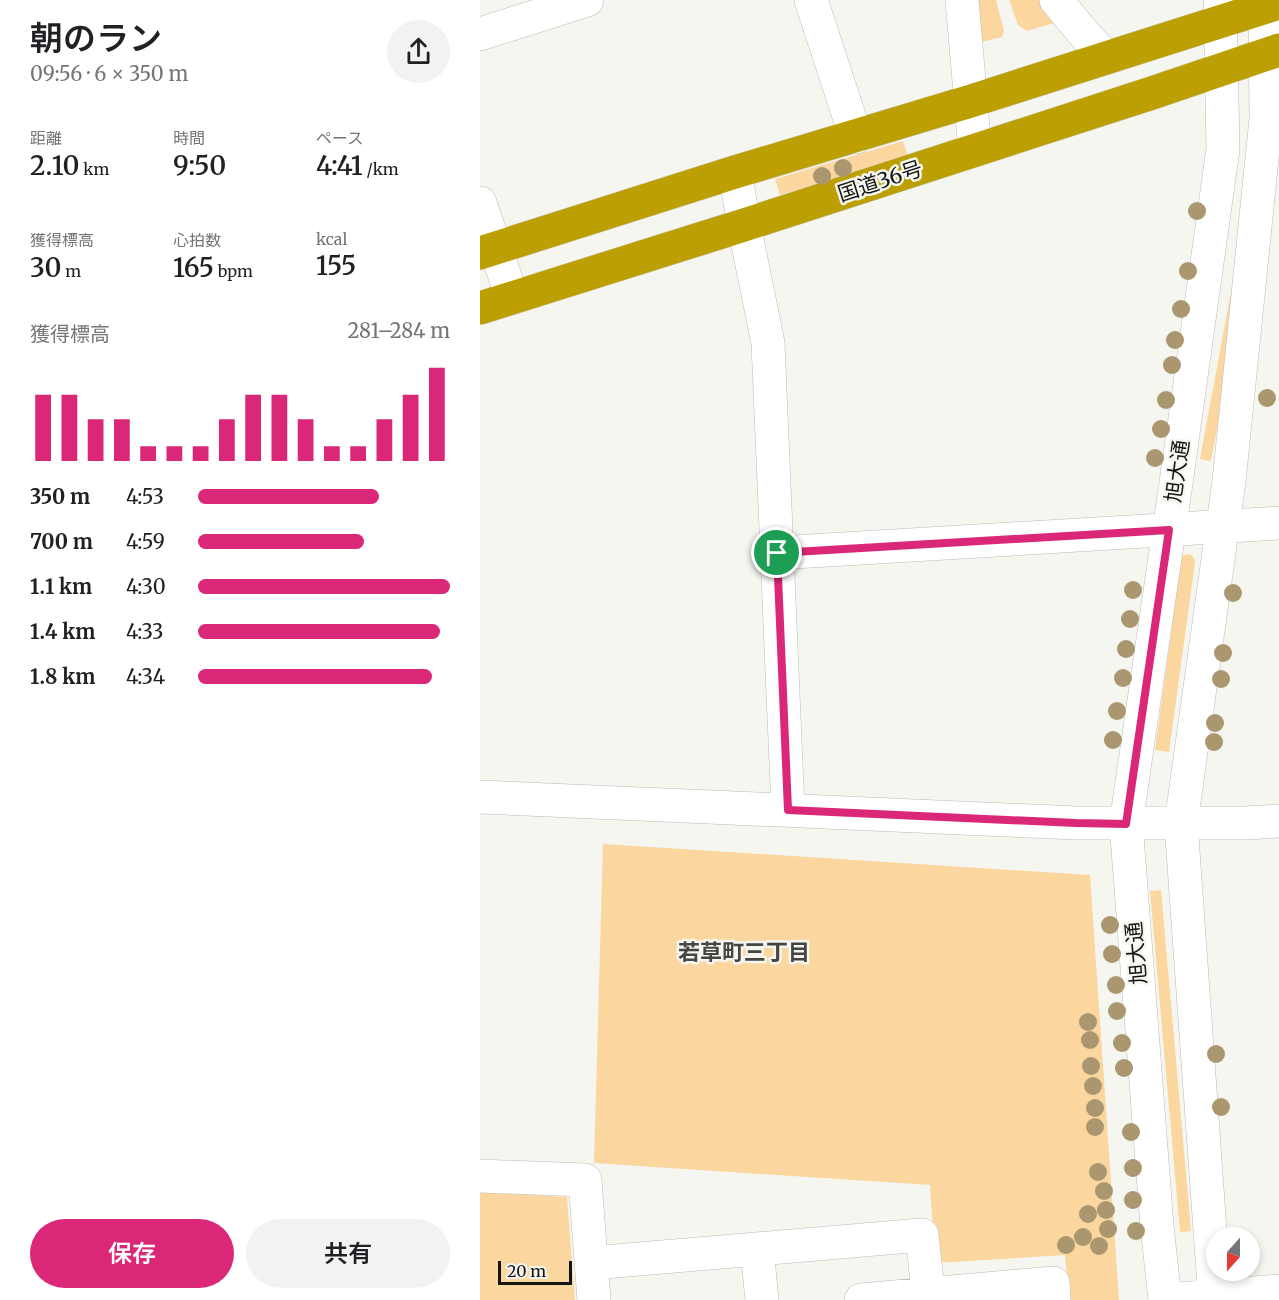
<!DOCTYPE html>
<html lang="ja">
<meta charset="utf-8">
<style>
:root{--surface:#fff;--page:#f2f2f2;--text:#202124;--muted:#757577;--accent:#db2777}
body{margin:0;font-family:Merriweather,"Noto Sans JP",serif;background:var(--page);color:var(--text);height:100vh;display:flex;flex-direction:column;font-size:22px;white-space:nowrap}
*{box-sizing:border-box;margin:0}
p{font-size:20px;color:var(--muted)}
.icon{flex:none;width:33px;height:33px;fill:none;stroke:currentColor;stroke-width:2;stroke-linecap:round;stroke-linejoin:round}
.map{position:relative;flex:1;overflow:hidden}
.side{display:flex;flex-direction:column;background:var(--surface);width:480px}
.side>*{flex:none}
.needle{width:39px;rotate:201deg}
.buttons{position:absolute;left:726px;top:1227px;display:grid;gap:12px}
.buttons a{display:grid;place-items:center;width:54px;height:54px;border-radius:50%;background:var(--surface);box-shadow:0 3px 9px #0003;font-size:30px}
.scale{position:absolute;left:18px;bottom:15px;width:74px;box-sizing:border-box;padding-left:6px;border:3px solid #141513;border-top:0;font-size:16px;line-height:21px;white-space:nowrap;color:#141513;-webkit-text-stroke:4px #f5f6f0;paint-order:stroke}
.pin{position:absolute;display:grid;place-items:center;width:51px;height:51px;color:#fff;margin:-26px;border:3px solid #fff;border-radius:50%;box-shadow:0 2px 6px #0007}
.round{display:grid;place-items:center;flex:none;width:63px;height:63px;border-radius:32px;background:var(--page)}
.headline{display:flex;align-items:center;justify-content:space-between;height:102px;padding:0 30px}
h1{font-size:33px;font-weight:600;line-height:45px}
.metrics{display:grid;grid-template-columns:repeat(3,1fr);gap:9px;height:102px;padding:6px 30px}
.metrics div{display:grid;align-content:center}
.metrics b{font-size:26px;font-weight:600}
.metrics small{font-size:16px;font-weight:400}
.metrics p{font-size:16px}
.chart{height:168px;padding:12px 30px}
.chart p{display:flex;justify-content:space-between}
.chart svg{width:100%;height:108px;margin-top:6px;stroke:var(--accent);stroke-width:6}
.primary-button{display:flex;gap:12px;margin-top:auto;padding:12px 30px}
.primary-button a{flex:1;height:69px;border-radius:36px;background:var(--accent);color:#fff;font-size:24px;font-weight:600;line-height:69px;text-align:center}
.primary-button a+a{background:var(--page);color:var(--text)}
ul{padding:0 30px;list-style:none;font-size:20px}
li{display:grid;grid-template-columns:96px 72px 1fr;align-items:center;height:45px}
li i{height:15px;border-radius:8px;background:var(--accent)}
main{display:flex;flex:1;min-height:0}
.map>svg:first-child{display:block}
.green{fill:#fbd69f}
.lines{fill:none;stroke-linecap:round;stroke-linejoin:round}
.minor-casing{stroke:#bbbcb6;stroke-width:34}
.highway-casing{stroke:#d0d0d0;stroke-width:34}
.minor{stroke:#fff;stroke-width:33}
.highway{stroke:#bca003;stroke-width:33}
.tree{fill:#aa9770}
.route-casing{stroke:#fff;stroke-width:12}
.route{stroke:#db2777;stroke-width:8}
.labels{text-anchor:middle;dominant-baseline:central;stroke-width:5;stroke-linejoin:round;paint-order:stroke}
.street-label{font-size:21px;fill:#141513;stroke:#f5f6f0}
.neighbourhood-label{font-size:22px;font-weight:bold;fill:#454641;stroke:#f5f6f0}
</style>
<main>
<section class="side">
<div class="headline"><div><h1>朝のラン</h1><p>09:56 · 6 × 350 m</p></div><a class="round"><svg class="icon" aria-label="share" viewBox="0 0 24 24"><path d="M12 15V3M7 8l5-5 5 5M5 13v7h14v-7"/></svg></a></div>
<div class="metrics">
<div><p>距離</p><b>2.10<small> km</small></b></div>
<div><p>時間</p><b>9:50</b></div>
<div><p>ペース</p><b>4:41<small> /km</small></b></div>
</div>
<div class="metrics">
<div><p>獲得標高</p><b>30<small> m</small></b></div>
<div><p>心拍数</p><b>165<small> bpm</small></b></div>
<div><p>kcal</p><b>155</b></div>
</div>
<div class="chart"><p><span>獲得標高</span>281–284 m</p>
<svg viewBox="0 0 160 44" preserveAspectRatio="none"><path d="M5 44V17M15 44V17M25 44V27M35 44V27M45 44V38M55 44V38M65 44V38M75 44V27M85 44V17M95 44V17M105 44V27M115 44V38M125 44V38M135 44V27M145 44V17M155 44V6"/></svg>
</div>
<ul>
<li><b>350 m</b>4:53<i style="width:72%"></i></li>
<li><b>700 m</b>4:59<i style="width:66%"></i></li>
<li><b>1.1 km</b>4:30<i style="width:100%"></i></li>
<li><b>1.4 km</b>4:33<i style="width:96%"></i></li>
<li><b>1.8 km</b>4:34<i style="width:93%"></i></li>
</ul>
<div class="primary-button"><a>保存</a><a>共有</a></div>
</section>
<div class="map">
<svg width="799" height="1300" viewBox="0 0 799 1300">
<rect width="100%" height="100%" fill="#f5f6f0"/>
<path class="green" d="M491,0H516L524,31L522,37L501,42Z
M529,0H564L574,23L547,31L538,25Z
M423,141L428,156L300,195L295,179Z
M758,254L769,256L731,461L720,459Z
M707,554L711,555L714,558L715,562L689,752L675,750L701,560L703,556Z
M123,844L610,875L639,1300H589L585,1255L455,1263L450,1185L114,1163Z
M681,890L711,1231L700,1232L670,891Z
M0,1192L87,1197L95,1300H0Z"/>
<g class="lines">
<defs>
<path id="minor" d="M331,0L376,137
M482,0L495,150
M576,0L600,29L626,58
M0,34L107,0
M255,172L264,225L288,343L308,810
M0,203L32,297
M297,553L799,523
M0,797L596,823H765L799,821
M0,1176L105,1180L114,1300
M277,1249L282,1300
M112,1263L442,1235L449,1300
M381,1300L573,1283L574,1300
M685,1300L677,1226L646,823L696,483L743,149L740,0
M686,1300L799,1291
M735,1300L701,823L749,481L786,119L785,0"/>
<path id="highway" d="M0,253L255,172L491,101L799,3
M0,308L264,225L672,93L799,50"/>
</defs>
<use href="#minor" class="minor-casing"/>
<use href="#highway" class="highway-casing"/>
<use href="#minor" class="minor"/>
<use href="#highway" class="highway"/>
</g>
<g class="tree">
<circle cx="363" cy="168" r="9"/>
<circle cx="342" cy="176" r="9"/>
<circle cx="717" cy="211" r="9"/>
<circle cx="708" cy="271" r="9"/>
<circle cx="701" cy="309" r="9"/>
<circle cx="695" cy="340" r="9"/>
<circle cx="692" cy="365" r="9"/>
<circle cx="787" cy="398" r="9"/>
<circle cx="686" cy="400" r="9"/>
<circle cx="681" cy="429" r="9"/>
<circle cx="675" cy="458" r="9"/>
<circle cx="653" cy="590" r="9"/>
<circle cx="753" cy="593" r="9"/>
<circle cx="650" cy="619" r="9"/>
<circle cx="646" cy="649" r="9"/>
<circle cx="743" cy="653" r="9"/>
<circle cx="643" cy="678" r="9"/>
<circle cx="741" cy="679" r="9"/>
<circle cx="637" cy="711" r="9"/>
<circle cx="735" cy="723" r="9"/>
<circle cx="633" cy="740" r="9"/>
<circle cx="734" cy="742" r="9"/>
<circle cx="630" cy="925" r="9"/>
<circle cx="632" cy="954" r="9"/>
<circle cx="636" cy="985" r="9"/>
<circle cx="637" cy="1011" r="9"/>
<circle cx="608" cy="1022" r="9"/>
<circle cx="610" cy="1040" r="9"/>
<circle cx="642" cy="1043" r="9"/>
<circle cx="736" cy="1054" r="9"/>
<circle cx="611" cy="1066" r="9"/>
<circle cx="644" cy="1068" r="9"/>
<circle cx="613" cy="1086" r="9"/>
<circle cx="741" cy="1107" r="9"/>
<circle cx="615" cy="1108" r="9"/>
<circle cx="615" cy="1127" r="9"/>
<circle cx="651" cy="1132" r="9"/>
<circle cx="653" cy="1168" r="9"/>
<circle cx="618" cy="1172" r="9"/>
<circle cx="624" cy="1191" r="9"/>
<circle cx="653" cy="1200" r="9"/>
<circle cx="626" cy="1210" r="9"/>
<circle cx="608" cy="1214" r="9"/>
<circle cx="628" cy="1229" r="9"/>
<circle cx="656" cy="1231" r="9"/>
<circle cx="603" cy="1237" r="9"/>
<circle cx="586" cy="1245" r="9"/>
<circle cx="619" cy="1246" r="9"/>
</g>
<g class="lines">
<defs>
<path id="route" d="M689,530L646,824L596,823L308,810L297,553Z"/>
</defs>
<use href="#route" class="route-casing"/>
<use href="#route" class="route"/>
</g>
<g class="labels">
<g class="street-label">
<text transform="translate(400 181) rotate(-18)">国道36号</text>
<text transform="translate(697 471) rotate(-82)">旭大通</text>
<text transform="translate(656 953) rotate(-95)">旭大通</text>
</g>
<g class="neighbourhood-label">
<text x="264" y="952">若草町三丁目</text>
</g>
</g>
</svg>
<div class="buttons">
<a><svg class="needle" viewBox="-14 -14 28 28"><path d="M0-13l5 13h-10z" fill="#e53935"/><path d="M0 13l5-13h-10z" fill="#757577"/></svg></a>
</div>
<div class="scale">20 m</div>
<div class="pin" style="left:297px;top:553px;background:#1e9e55"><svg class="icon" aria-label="arrive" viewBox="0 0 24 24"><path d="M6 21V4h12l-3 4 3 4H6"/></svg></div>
</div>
</main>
